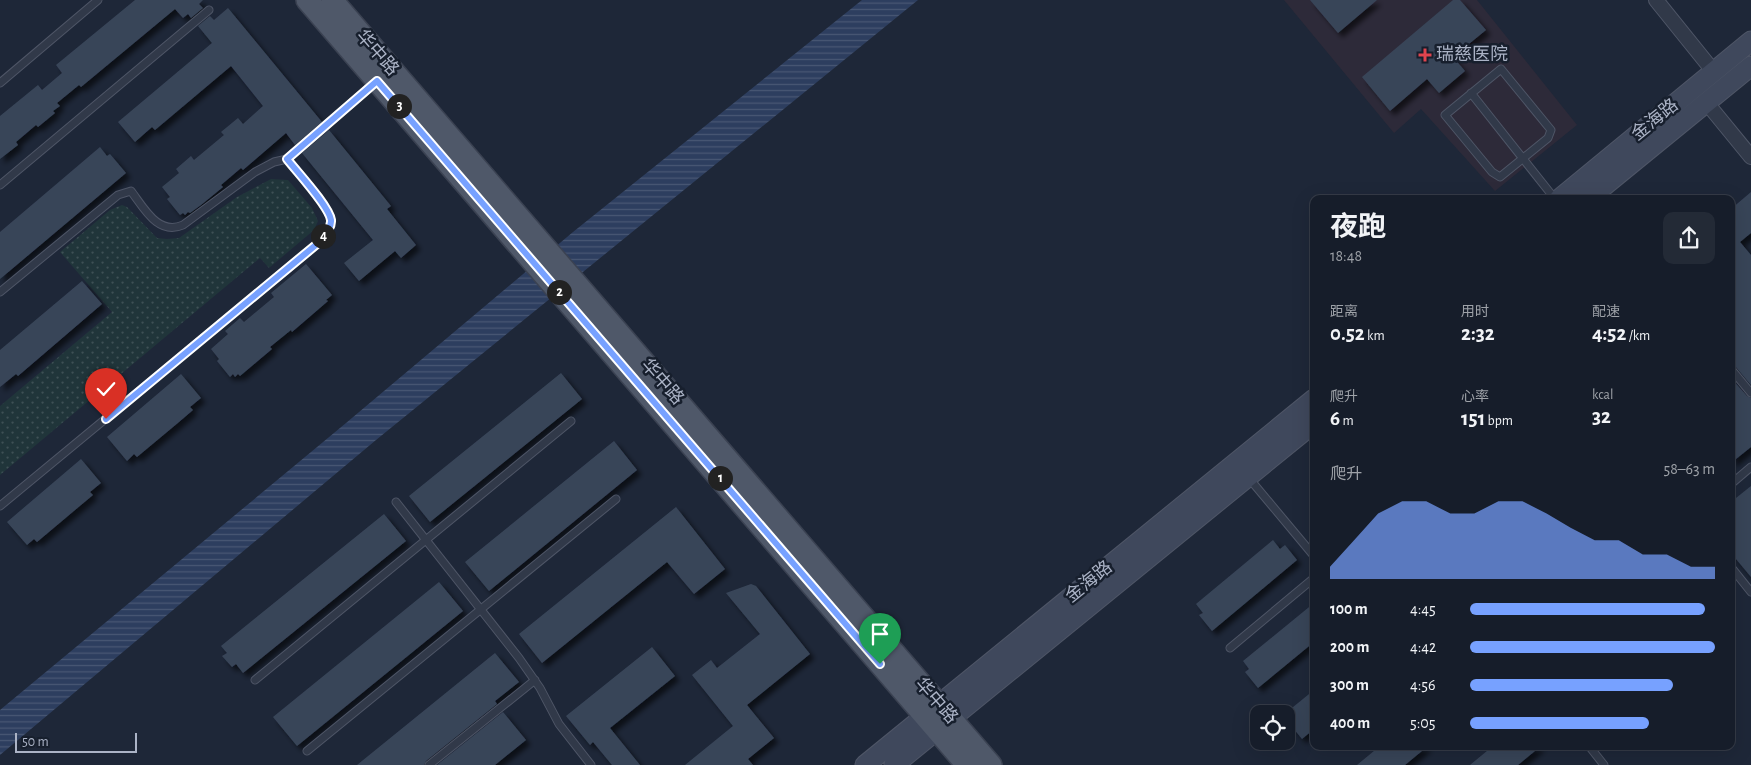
<!DOCTYPE html>
<html lang="zh">
<meta charset="utf-8">
<style>
:root{--surface:#161d2a;--page:#232a36;--text:#f1f3f6;--muted:#9ea2a8;--line:#353b47;--accent:#77a1ff}
body{margin:0;font-family:"Alegreya Sans","Noto Sans SC",sans-serif;background:var(--page);color:var(--text);height:100vh;display:flex;flex-direction:column;font-size:19px;white-space:nowrap}
*{box-sizing:border-box;margin:0}
p{font-size:16px;color:var(--muted)}
.icon{flex:none;width:28px;height:28px;fill:none;stroke:currentColor;stroke-width:2;stroke-linecap:round;stroke-linejoin:round}
.map{position:relative;flex:1;overflow:hidden}
.panel{position:absolute;left:1310px;top:195px;width:425px;height:555px;display:flex;flex-direction:column;background:var(--surface);border-radius:10px;box-shadow:0 5px 20px #0002,0 0 0 1px var(--line)}
.panel>*{flex:none}
.buttons{position:absolute;left:1250px;top:705px;display:grid;gap:10px}
.buttons a{display:grid;place-items:center;width:45px;height:45px;border-radius:10px;background:var(--surface);box-shadow:0 5px 20px #0002,0 0 0 1px var(--line);font-size:25px}
.scale{position:absolute;left:15px;bottom:12px;width:122px;box-sizing:border-box;padding-left:5px;border:2px solid #abb3c6;border-top:0;font-size:14px;line-height:18px;white-space:nowrap;color:#abb3c6;-webkit-text-stroke:4px #171f2d;paint-order:stroke}
.pin{position:absolute;display:grid;place-items:center;width:42px;height:42px;color:#fff;margin:-51px -21px;border-radius:50% 50% 50% 0;rotate:-45deg;box-shadow:0 0 5px #0007}
.pin .icon{rotate:45deg}
.km{position:absolute;width:25px;height:25px;margin:-12px;border-radius:50%;background:#222;color:#fff;font-size:14px;line-height:25px;text-align:center}
.round{display:grid;place-items:center;flex:none;width:52px;height:52px;border-radius:10px;background:var(--page)}
.summary{display:flex;align-items:center;justify-content:space-between;height:85px;padding:0 20px}
h1{font-size:28px;font-weight:700;line-height:38px}
.stats{display:grid;grid-template-columns:repeat(3,1fr);gap:8px;height:85px;padding:5px 20px}
.stats div{display:grid;align-content:center}
.stats b{font-size:21px;font-weight:700}
.stats small{font-size:14px;font-weight:400}
.stats p{font-size:14px}
.chart{height:140px;padding:10px 20px}
.chart p{display:flex;justify-content:space-between}
.chart svg{width:100%;height:90px;margin-top:5px;fill:var(--accent);opacity:.7}
ul{padding:0 20px;list-style:none;font-size:16px}
li{display:grid;grid-template-columns:80px 60px 1fr;align-items:center;height:38px}
li i{height:12px;border-radius:6px;background:var(--accent)}
.map>svg:first-child{display:block}
.medical{fill:#2d2a39}
.grass{fill:url(#grass-dots)}
.water{fill:url(#water-rules)}
.building{fill:#394559;filter:url(#shadow)}
.lines{fill:none;stroke-linecap:round;stroke-linejoin:round}
.service-casing{stroke:#4f5667;stroke-width:9}
.minor-casing{stroke:#4f5667;stroke-width:16}
.secondary-casing{stroke:#4f5667;stroke-width:21}
.primary-casing{stroke:#3b4252;stroke-width:24}
.service{stroke:#313949;stroke-width:7}
.minor{stroke:#313949;stroke-width:14}
.secondary{stroke:#3f485c;stroke-width:19}
.primary{stroke:#4f5869;stroke-width:21}
.route-casing{stroke:#fff;stroke-width:10}
.route{stroke:#77a1ff;stroke-width:6}
.health-dot{fill:#e0444e;stroke:#171f2d;stroke-width:2}
.labels{text-anchor:middle;dominant-baseline:central;stroke-width:5;stroke-linejoin:round;paint-order:stroke}
.street-label{font-size:18px;fill:#abb3c6;stroke:#171f2d}
.poi-label{font-size:18px;fill:#abb3c6;stroke:#171f2d;text-anchor:start}
</style>
<div class="map">
<svg width="1751" height="765" viewBox="0 0 1751 765">
<defs>
<pattern id="grass-dots" width="8" height="8" patternUnits="userSpaceOnUse" patternTransform="scale(1.25)"><rect width="8" height="8" fill="#20353a"/><path d="M2 2h.1M6 6h.1" fill="none" stroke="#3e5055" stroke-width="1.8" stroke-linecap="round"/></pattern>
<pattern id="water-rules" width="6" height="5" patternUnits="userSpaceOnUse" patternTransform="scale(1.25)"><rect width="6" height="5" fill="#2d3e5f"/><path d="M0 2.5h6" fill="none" stroke="#495874"/></pattern>
<filter id="shadow"><feDropShadow dx="4.5" dy="4.5" stdDeviation="2.5" flood-color="#0009"/></filter>
</defs>
<rect width="100%" height="100%" fill="#1e2738"/>
<path class="medical" d="M1284,0H1477L1577,125L1495,191L1421,109L1394,133Z"/>
<path class="grass" d="M271,179L288,180L312,208L318,221L314,230L269,268L260,258L0,475V406L112,312L60,252L110,210L122,205L127,207L157,238L167,239L179,238L237,197Z"/>
<path class="water" d="M862,0H918L376,440L0,755V710L346,423L573,232Z"/>
<path class="building" d="M135,0H203L199,4L203,8L191,18L188,14L183,18L175,9L81,87L79,85L57,103L60,106L53,111L55,113L38,127L36,125L16,142L18,145L0,159V116L38,85L42,90L62,73L56,65Z
M1310,0H1377L1338,33Z
M1453,0H1460L1486,30L1453,57L1465,71L1439,93L1427,79L1390,111L1362,77Z
M228,8L322,122L295,145L286,133L243,170L241,168L221,185L223,187L201,205L190,213L188,212L185,215L183,213L180,215L167,199L170,197L162,187L179,173L176,169L191,156L194,160L224,135L221,132L238,118L243,124L263,106L231,66L155,130L152,127L135,142L118,122L212,43L198,26L210,16L214,20Z
M329,130L391,206L387,209L416,245L401,258L395,251L359,281L344,263L373,240L302,153Z
M100,147L107,156L110,154L126,173L0,279V232Z
M1751,192V233L1740,242L1751,255V385L1735,366L1731,364V209Z
M306,264L332,295L326,300L328,301L292,332L291,330L270,347L272,349L240,376L238,374L235,377L233,374L230,377L217,361L219,359L211,349L228,334L225,331L240,318L244,322L274,297L271,293Z
M82,281L102,304L18,376L16,374L0,387V350Z
M561,373L582,399L430,522L409,496Z
M181,374L201,398L190,407L193,410L179,422L137,457L134,454L127,461L107,437Z
M1731,378L1747,396L1751,398V447L1731,463Z
M614,441L637,470L489,591L465,562Z
M81,459L101,483L90,492L93,495L81,505L37,542L34,539L27,545L7,522Z
M1751,486V577L1731,553V502Z
M676,507L725,569L694,594L667,562L542,663L519,634Z
M384,514L406,541L243,673L236,664L232,667L222,656L227,653L221,646Z
M1273,540L1280,549L1285,545L1297,560L1212,631L1199,615L1203,613L1196,604Z
M439,582L463,611L297,746L273,717Z
M751,584L756,586L810,654L747,705L774,738L748,759L753,765H685L733,726L692,675L711,660L717,668L760,634L726,593Z
M1314,603V642L1258,688L1245,672L1249,669L1243,661Z
M652,647L675,676L610,728L640,765H612L593,742L590,745L566,716Z
M495,653L519,682L495,701L497,704L426,761L424,765H357Z
M1314,690V729L1302,739L1289,723L1293,719L1287,712Z
M503,712L526,740L495,765H437Z
M1380,746H1428L1405,765H1357Z
M1493,746H1541L1518,765H1470Z"/>
<g class="lines">
<defs>
<path id="service" d="M1501,69L1551,130L1548,138L1500,177L1492,172L1445,115Z
M0,83L98,0
M1471,93L1555,199
M0,185L209,10
M0,292L118,195L131,191C144,208 158,236 183,225L255,172L274,162L287,159L376,82
M1731,369L1751,393
M1248,477L1314,556
M1731,484L1751,467
M396,502L519,658L540,688L559,724L591,765
M0,506L317,244C322,237 332,229 331,220C329,206 297,172 287,159
M1731,567L1751,592
M1230,648L1314,578
M255,680L571,421
M1589,746L1604,765
M307,751L616,499
M429,765L535,680"/>
<path id="minor" d="M1656,0L1714,72
M1706,102L1751,157"/>
<path id="secondary" d="M1559,199L1751,41
M1588,199L1751,66
M865,765L1314,399
M894,765L1314,423"/>
<path id="primary" d="M307,0L967,765
M332,0L991,765"/>
</defs>
<use href="#service" class="service-casing"/>
<use href="#minor" class="minor-casing"/>
<use href="#secondary" class="secondary-casing"/>
<use href="#primary" class="primary-casing"/>
<use href="#service" class="service"/>
<use href="#minor" class="minor"/>
<use href="#secondary" class="secondary"/>
<use href="#primary" class="primary"/>
</g>
<g class="lines">
<defs>
<path id="route" d="M106,419L317,244C322,237 332,229 331,220C329,206 297,172 287,159L377,81L880,664"/>
</defs>
<use href="#route" class="route-casing"/>
<use href="#route" class="route"/>
</g>
<path class="health-dot" d="M1422.5 47.5h5v5h5v5h-5v5h-5v-5h-5v-5h5z"/>
<g class="labels">
<g class="street-label">
<text transform="translate(377 53) rotate(49)">华中路</text>
<text transform="translate(1655 120) rotate(-39)">金海路</text>
<text transform="translate(662 382) rotate(49)">华中路</text>
<text transform="translate(1089 582) rotate(-39)">金海路</text>
<text transform="translate(936 701) rotate(49)">华中路</text>
</g>
<g class="poi-label">
<text x="1436" y="55">瑞慈医院</text>
</g>
</g>
</svg>
<div class="buttons">
<a><svg class="icon" aria-label="locate" viewBox="0 0 24 24"><circle cx="12" cy="12" r="6"/><path d="M12 2v4M12 18v4M2 12h4M18 12h4"/></svg></a>
</div>
<div class="scale">50 m</div>
<div class="pin" style="left:880px;top:664px;background:#1e9e55"><svg class="icon" aria-label="arrive" viewBox="0 0 24 24"><path d="M6 21V4h12l-3 4 3 4H6"/></svg></div>
<div class="pin" style="left:106px;top:419px;background:#d93025"><svg class="icon" aria-label="check" viewBox="0 0 24 24"><path d="M5 12l5 5 9-10"/></svg></div>
<b class="km" style="left:720px;top:478px">1</b>
<b class="km" style="left:559px;top:292px">2</b>
<b class="km" style="left:399px;top:106px">3</b>
<b class="km" style="left:323px;top:236px">4</b>
<section class="panel">
<div class="summary"><div><h1>夜跑</h1><p>18:48</p></div><a class="round"><svg class="icon" aria-label="share" viewBox="0 0 24 24"><path d="M12 15V3M7 8l5-5 5 5M5 13v7h14v-7"/></svg></a></div>
<div class="stats">
<div><p>距离</p><b>0.52<small> km</small></b></div>
<div><p>用时</p><b>2:32</b></div>
<div><p>配速</p><b>4:52<small> /km</small></b></div>
</div>
<div class="stats">
<div><p>爬升</p><b>6<small> m</small></b></div>
<div><p>心率</p><b>151<small> bpm</small></b></div>
<div><p>kcal</p><b>32</b></div>
</div>
<div class="chart"><p><span>爬升</span>58–63 m</p>
<svg viewBox="0 0 160 44" preserveAspectRatio="none"><path d="M0 44V38L10 25L20 12L30 6L40 6L50 12L60 12L70 6L80 6L90 12L100 19L110 25L120 25L130 32L140 32L150 38L160 38V44z"/></svg>
</div>
<ul>
<li><b>100 m</b>4:45<i style="width:96%"></i></li>
<li><b>200 m</b>4:42<i style="width:100%"></i></li>
<li><b>300 m</b>4:56<i style="width:83%"></i></li>
<li><b>400 m</b>5:05<i style="width:73%"></i></li>
</ul>
</section>
</div>
